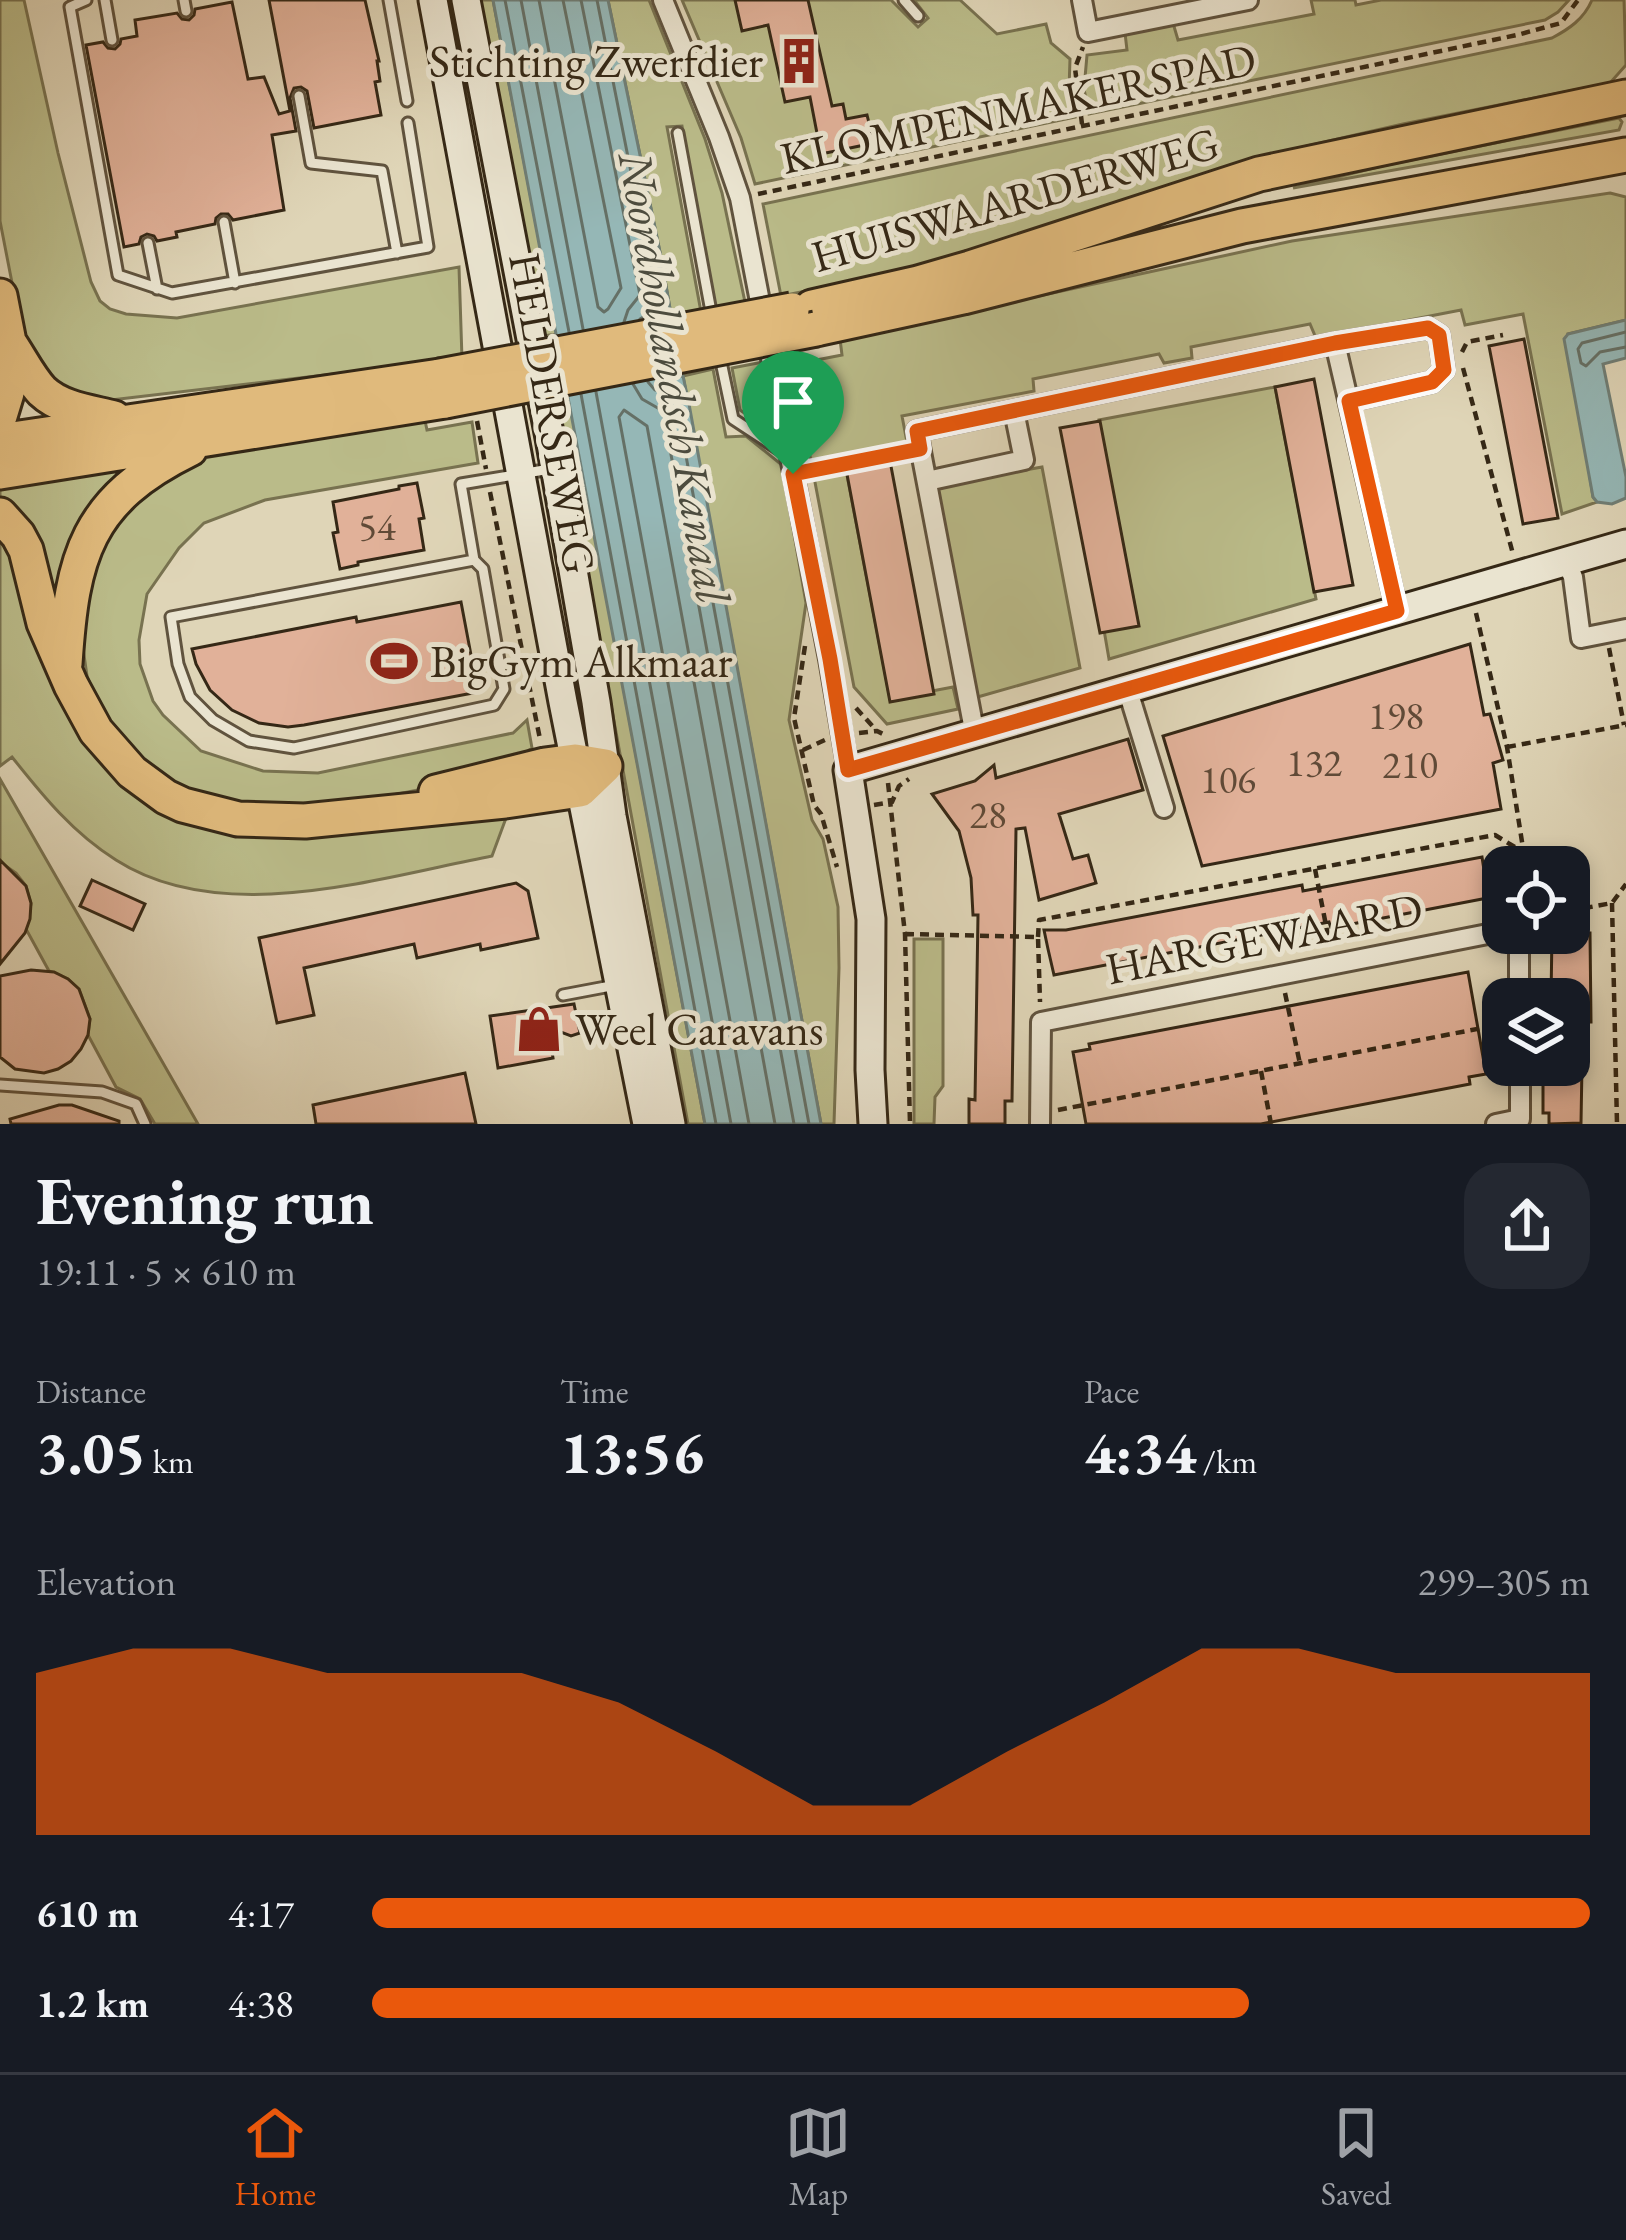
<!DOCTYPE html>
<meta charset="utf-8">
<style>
:root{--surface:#171b24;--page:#242831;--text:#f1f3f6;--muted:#9ea1a6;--line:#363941;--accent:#ea580c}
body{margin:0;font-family:"EB Garamond",serif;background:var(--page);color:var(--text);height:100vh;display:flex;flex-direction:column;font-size:45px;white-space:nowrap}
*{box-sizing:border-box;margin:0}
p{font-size:39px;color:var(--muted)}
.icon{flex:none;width:66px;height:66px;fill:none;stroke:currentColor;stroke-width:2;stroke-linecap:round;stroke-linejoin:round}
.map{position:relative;height:1124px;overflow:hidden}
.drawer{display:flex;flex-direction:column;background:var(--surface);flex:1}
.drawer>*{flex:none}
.buttons{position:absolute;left:1482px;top:846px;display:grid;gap:24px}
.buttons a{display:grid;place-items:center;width:108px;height:108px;border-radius:24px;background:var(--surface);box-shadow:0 6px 18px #0003;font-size:60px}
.pin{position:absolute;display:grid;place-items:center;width:102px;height:102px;color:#fff;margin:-123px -51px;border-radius:50% 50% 50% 0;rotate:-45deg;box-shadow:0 0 12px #0007}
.pin .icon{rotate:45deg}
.round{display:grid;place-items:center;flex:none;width:126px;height:126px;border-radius:36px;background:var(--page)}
.headline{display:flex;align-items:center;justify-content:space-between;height:204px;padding:0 36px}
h1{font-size:66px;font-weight:700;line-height:90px}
.stats{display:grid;grid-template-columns:repeat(3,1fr);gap:18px;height:204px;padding:12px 36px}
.stats div{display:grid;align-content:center}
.stats b{font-size:60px;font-weight:700}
.stats small{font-size:33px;font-weight:400}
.stats p{font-size:33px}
.chart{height:336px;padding:24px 36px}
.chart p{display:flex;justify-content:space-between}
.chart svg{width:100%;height:216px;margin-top:12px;fill:var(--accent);opacity:.7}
ul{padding:0 36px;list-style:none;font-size:39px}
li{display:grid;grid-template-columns:192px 144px 1fr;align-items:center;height:90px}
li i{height:30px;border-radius:15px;background:var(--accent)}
.tab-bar{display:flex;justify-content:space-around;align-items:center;height:168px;border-top:3px solid var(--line);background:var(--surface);font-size:33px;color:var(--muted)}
.tab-bar a{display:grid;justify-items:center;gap:6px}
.tab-bar .current{color:var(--accent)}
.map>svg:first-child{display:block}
.green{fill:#babb89;stroke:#787250;stroke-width:3}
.water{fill:#95b7b6;stroke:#6f7e76;stroke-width:3}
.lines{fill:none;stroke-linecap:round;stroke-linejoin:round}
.shore{stroke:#657066;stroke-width:3}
.building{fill:#e1b199;stroke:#352816;stroke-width:3}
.lane-casing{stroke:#60533e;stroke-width:15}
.street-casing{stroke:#60533e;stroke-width:24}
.secondary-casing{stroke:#352816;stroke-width:33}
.highway-casing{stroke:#352816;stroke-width:39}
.path{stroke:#352816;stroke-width:4.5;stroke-dasharray:9 6;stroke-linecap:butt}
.lane{stroke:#eae4d0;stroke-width:9}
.street{stroke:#eae4d0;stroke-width:18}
.secondary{stroke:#eae4d0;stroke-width:27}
.highway{stroke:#e0ba7c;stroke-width:33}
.highway-bridge-casing{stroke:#352816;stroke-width:39;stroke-linecap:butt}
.highway-bridge{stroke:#e0ba7c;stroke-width:33}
.route-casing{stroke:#fff;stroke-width:24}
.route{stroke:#ea580c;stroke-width:15}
.labels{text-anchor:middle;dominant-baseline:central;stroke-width:10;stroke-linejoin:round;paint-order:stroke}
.number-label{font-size:39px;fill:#604a37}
.poi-label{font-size:45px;fill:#352816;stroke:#eae4d0;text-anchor:start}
.street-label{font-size:45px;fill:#352816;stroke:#eae4d0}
.water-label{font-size:48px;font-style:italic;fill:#4d4c3e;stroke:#eae4d0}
</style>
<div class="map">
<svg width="1626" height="1124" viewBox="0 0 1626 1124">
<rect width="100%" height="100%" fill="#dfd5b7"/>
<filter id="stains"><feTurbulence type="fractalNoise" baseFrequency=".00167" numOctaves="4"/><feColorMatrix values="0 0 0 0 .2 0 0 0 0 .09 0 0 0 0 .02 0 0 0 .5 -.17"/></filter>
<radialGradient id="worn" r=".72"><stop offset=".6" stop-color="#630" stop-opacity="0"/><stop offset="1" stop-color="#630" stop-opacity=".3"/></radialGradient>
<path class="green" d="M0,0H24L58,153L91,282L100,301L110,309L126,314L177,318L459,267L462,359L111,400L66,396L42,376L21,329L0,221Z
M480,0H493L557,334L543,336Z
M608,0H649L705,139L722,193L745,302L715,308L682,126L667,127L701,312L672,320L661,257Z
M682,0H891L918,27L928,18L914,0H960L997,34L1046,24L1051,43L1070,59L1069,90L1075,117L755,184L741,138Z
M1311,0H1355L1356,5L1381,0H1569L1558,12L1545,20L1089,114L1084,89L1087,55L1127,50L1125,33L1173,23L1178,40L1314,14Z
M1592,0H1624L1626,65L1610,83L1403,124L1307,146L1218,170L916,269L781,296L763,204L1552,38C1569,29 1584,19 1592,0Z
M1619,118L1622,122L1619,130L1293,188L1382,166Z
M1610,193L1626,197V320L1568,334L1593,497L1597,502L1562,514L1523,314L1465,325L1461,310L1316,338L1310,324L1191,347L1192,358L1164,363L1159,354L1033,379L1034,391L902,416L910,458L846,470L890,699L953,687L958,709L887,724L854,687L810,456L796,364L842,355L840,339L1292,241Z
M763,362L778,436L740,410L732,368Z
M713,369L726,437L746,436L782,465L806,603L789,720L812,820L823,839L838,907L839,968L834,1124H821L683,376Z
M1275,387L1316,599L1109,659L1104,630L1138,623L1099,420Z
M569,397L705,1124H688L555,400Z
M424,416L427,430L472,422L478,463L265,500L204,523L179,548L147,594L139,640L140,664L153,701L163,715L201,751L263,771L318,773L513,733L527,720L532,748L509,764L418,790L357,802L293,809L238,806L192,793L154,772L102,713L87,676L82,641V612L97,554L119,519L143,493L202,457L236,447Z
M134,464L55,603L0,504V486Z
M1042,467L1080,668L974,698L935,486Z
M0,530L91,750C114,780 148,810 184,823C197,827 211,829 224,831L509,810L492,856C378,878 222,928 116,860C73,833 43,796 12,757L0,766Z
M0,779L198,1124H155L140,1099L116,1087L88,1035L90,1019L79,989L68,979L49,971L26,929L31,904L26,886L16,873L0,862Z
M914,939H943V1086L935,1097L934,1124H914Z"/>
<path class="water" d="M493,0H608L661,257L672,320L650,324L659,379L683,376L689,404L821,1124H705Z
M1626,320V358L1603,364L1626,477V498L1612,504L1597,502L1593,497L1564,339L1568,334Z"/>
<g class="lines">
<path class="shore" d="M505,0L569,332
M521,0L583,329
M539,0L598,307L604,312L608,309L621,288L563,0
M581,0L640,295L628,310L624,322
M597,0L657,304L655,310L640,319
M1626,332L1582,343L1578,349L1581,363L1586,366L1600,352L1626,347
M648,382L655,390L673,392L677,407L809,1124
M633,384L642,399L663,411L794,1124
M596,392L731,1124
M581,394L716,1124
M749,1124L619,417L624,410L647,426L775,1124"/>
</g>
<path class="building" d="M269,0H365L379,61H377L380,81L375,82L381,115L314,128L307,91L301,87L294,88L290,98L296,131L272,135L284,210L233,220L228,214H221L216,218L215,224L176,232L177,237L157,241L154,236L147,234L141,237L139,244L124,247L86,45L103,42L108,48L115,49L120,44L121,39L137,36L135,20L177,13L182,19L189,20L194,15L195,9L232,2L248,79L264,77L279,114L290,111Z
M735,0H808L832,106L843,104L846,119L867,115L874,143L821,154L810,97L785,102L768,25L742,31Z
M1524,339L1558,518L1523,524L1489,346Z
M1314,379L1353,585L1314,592L1275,387Z
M1100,421L1139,626L1100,633L1060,428Z
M890,461L934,694L890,702L846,469Z
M417,483L424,518L419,519L424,550L358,562V565L340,569L333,533L338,532L333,502L399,489V486Z
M461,602L478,692L304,725L288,727L259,723L232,710L210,690L196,664L192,649L356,617L357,622Z
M1470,644L1484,715L1490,714L1503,760L1493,763L1501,809L1202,866L1163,736Z
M1128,739L1143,790L1059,814L1073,859L1088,855L1096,883L1039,900L1025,828L1016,829L1012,1101H1005V1124H969V1099L975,1100L978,915H973L971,878L959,831L932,794L975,781L994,765L996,778Z
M1482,857L1484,870L1499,867L1503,895L1331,928L1329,922L1054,975L1048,949L1044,930H1066L1302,885L1303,891Z
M0,860L26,886L31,903L30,919L25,933L0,964Z
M92,880L145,904L133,930L80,906Z
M516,883L528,891L538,938L481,950L480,944L417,958L414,944L304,968L314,1015L277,1023L259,938Z
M1552,933H1590L1591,1022H1569V999H1551Z
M31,970L54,972L68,979L79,989L90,1019L88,1035L81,1049L71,1061L58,1069L44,1073L15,1069L0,1057V976Z
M1468,972L1486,1074L1469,1077L1470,1084L1261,1124H1086L1073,1052L1090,1049L1089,1044Z
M574,1004L580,1033L571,1036L548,1027L553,1058L498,1068L490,1016Z
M1543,1065H1582L1581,1123L1549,1124V1113H1543Z
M465,1073L476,1124H316L313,1105Z
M59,1105H72L119,1121V1124H11L10,1119Z"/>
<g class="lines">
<defs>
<path id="lane" d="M86,0L70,7L118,275L172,293L428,247L408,123
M105,0L112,40
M184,0L186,11
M389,0L407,101
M904,0L918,16
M299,96L311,163L382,171L397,253
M678,133L712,317
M224,222L235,283
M148,243L157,289
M720,357L733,419L786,454
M474,560L171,617L178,664L190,697L213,720L249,741L294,748L494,705L504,689L483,569L474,560L461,484L550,469
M563,995L616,985
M0,1085L102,1092L136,1104L145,1124"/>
<path id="street" d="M663,0L719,137L740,198L829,659L848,770
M1082,0L1088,32L1248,0
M1335,343L1397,611
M927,481L1024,460L1014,411
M1566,561L1573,577L1581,638L1626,629
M1128,691L1164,808
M975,735L917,431L1335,343L1428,328L1439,335L1444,370L1432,382L1349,401
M1519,933V999
M1040,1124L1041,1022L1503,931
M1496,1124L1520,1119V1065"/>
<path id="secondary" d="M433,0L563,702L647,1124
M466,0L550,438L596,702L612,816L671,1124
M873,1124L870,1070L871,919L848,770L1626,544"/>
<path id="highway" d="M0,296L9,342L5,368L7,393L0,416
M812,307L918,283L970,268L1259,174L1626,97
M816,329L963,297L1242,226L1626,155
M9,342C20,358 29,377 42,391C61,409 90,412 114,418
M0,441L440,376
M0,472L445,401
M0,515L18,535L26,550L44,623L71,685L96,731L132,772L166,797L183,805L238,819L305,821L505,801L580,790L605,766
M65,664C72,556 86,500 190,449
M436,792L545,765L575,761L605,766"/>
</defs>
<use href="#lane" class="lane-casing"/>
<use href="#street" class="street-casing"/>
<use href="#secondary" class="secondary-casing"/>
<use href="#highway" class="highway-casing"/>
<path class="path" d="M1082,124L1075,68L1083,47
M758,194L1517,35L1561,23L1578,0
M1462,352L1467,342L1503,335
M1463,368L1513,554
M477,421L486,469
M814,470L903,453
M490,492L540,739
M1476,613L1507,747L1526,867
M805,646L794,718L814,805L821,814L837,867
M1609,648L1624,725
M856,708L877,731
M859,733L877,731L883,734
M1507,747L1626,725
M803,750L825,740
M888,783L905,934L910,1124
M874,805L892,802L899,786L909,779
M1315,869L1330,946
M1612,903L1617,1124
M1569,911L1612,903L1626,884
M905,934L1038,937L1040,1002
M1038,937L1039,920L1495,835L1523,852
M1285,993L1300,1064
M1261,1071L1271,1124
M1058,1110L1503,1024"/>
<use href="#lane" class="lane"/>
<use href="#street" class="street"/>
<use href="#secondary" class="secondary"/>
<use href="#highway" class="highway"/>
<defs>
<path id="highway-bridge" d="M440,376L792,310
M445,401L816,329"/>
</defs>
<use href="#highway-bridge" class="highway-bridge-casing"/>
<use href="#highway-bridge" class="highway-bridge"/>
</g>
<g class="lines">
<defs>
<path id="route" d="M1428,328L1439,335L1444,370L1432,382L1349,401L1397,611L848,770L830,659L793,474L920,449L917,431L1335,343Z"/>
</defs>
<use href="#route" class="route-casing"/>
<use href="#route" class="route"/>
</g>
<defs>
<symbol id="building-bare" viewBox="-9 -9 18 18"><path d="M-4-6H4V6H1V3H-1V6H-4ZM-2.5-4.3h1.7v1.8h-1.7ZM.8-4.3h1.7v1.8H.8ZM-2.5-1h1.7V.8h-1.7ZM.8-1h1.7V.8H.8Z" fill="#8f2418" stroke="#eae4d0" stroke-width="2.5" paint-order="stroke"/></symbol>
<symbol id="stadium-bare" viewBox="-9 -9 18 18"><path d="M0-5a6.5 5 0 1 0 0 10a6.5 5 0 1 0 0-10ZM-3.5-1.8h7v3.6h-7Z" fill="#8f2418" stroke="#eae4d0" stroke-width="2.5" paint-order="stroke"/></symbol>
<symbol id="shop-bare" viewBox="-9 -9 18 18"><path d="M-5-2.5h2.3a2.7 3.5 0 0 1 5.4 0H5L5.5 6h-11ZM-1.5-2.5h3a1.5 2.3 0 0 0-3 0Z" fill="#8f2418" stroke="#eae4d0" stroke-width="2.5" paint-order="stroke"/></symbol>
</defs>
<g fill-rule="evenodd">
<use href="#building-bare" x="766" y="28" width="66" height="66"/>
<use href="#stadium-bare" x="361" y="628" width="66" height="66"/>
<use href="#shop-bare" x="506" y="996" width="66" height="66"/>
</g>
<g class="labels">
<g class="number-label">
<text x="377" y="526">54</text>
<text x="1396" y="715">198</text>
<text x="1314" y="762">132</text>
<text x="1410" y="764">210</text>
<text x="1228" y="779">106</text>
<text x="988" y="814">28</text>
</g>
<g class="poi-label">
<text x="763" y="61" text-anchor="end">Stichting Zwerfdier</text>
<text x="430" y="661">BigGym Alkmaar</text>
<text x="575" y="1029">Weel Caravans</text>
</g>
<g class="street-label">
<text transform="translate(1018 108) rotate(-12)">KLOMPENMAKERSPAD</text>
<text transform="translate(1015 199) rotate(-16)">HUISWAARDERWEG</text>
<text transform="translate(553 413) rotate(80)">HELDERSEWEG</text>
<text transform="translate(1264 938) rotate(-11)">HARGEWAARD</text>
</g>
<g class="water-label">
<text transform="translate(675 377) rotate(80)">Noordhollandsch Kanaal</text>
</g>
</g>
<rect width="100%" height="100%" filter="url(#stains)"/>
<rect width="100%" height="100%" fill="url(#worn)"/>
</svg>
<div class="buttons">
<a><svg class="icon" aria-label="locate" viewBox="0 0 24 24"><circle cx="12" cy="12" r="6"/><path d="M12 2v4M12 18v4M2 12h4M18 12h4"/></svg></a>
<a><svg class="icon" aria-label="layers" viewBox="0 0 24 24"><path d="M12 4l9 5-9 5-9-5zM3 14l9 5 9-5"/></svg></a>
</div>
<div class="pin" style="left:793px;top:474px;background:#1e9e55"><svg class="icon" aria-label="arrive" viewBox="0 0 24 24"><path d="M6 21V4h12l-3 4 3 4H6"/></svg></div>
</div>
<section class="drawer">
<div class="headline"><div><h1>Evening run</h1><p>19:11 · 5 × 610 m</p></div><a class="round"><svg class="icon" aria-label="share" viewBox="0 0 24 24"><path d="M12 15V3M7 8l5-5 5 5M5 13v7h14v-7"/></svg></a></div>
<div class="stats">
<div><p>Distance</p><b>3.05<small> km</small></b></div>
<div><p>Time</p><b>13:56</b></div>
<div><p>Pace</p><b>4:34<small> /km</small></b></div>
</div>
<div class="chart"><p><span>Elevation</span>299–305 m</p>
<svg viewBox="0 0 160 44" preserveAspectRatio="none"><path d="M0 44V11L10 6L20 6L30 11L40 11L50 11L60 17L70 27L80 38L90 38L100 27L110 17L120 6L130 6L140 11L150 11L160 11V44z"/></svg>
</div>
<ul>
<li><b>610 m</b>4:17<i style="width:100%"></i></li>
<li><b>1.2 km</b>4:38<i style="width:72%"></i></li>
</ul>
</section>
<nav class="tab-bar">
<a class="current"><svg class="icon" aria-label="home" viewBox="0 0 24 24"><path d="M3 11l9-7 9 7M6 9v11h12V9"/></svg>Home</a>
<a><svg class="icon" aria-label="map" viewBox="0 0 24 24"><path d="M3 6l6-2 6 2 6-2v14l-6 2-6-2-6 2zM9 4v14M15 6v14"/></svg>Map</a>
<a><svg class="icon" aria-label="saved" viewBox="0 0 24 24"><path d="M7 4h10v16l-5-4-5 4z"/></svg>Saved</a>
</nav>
